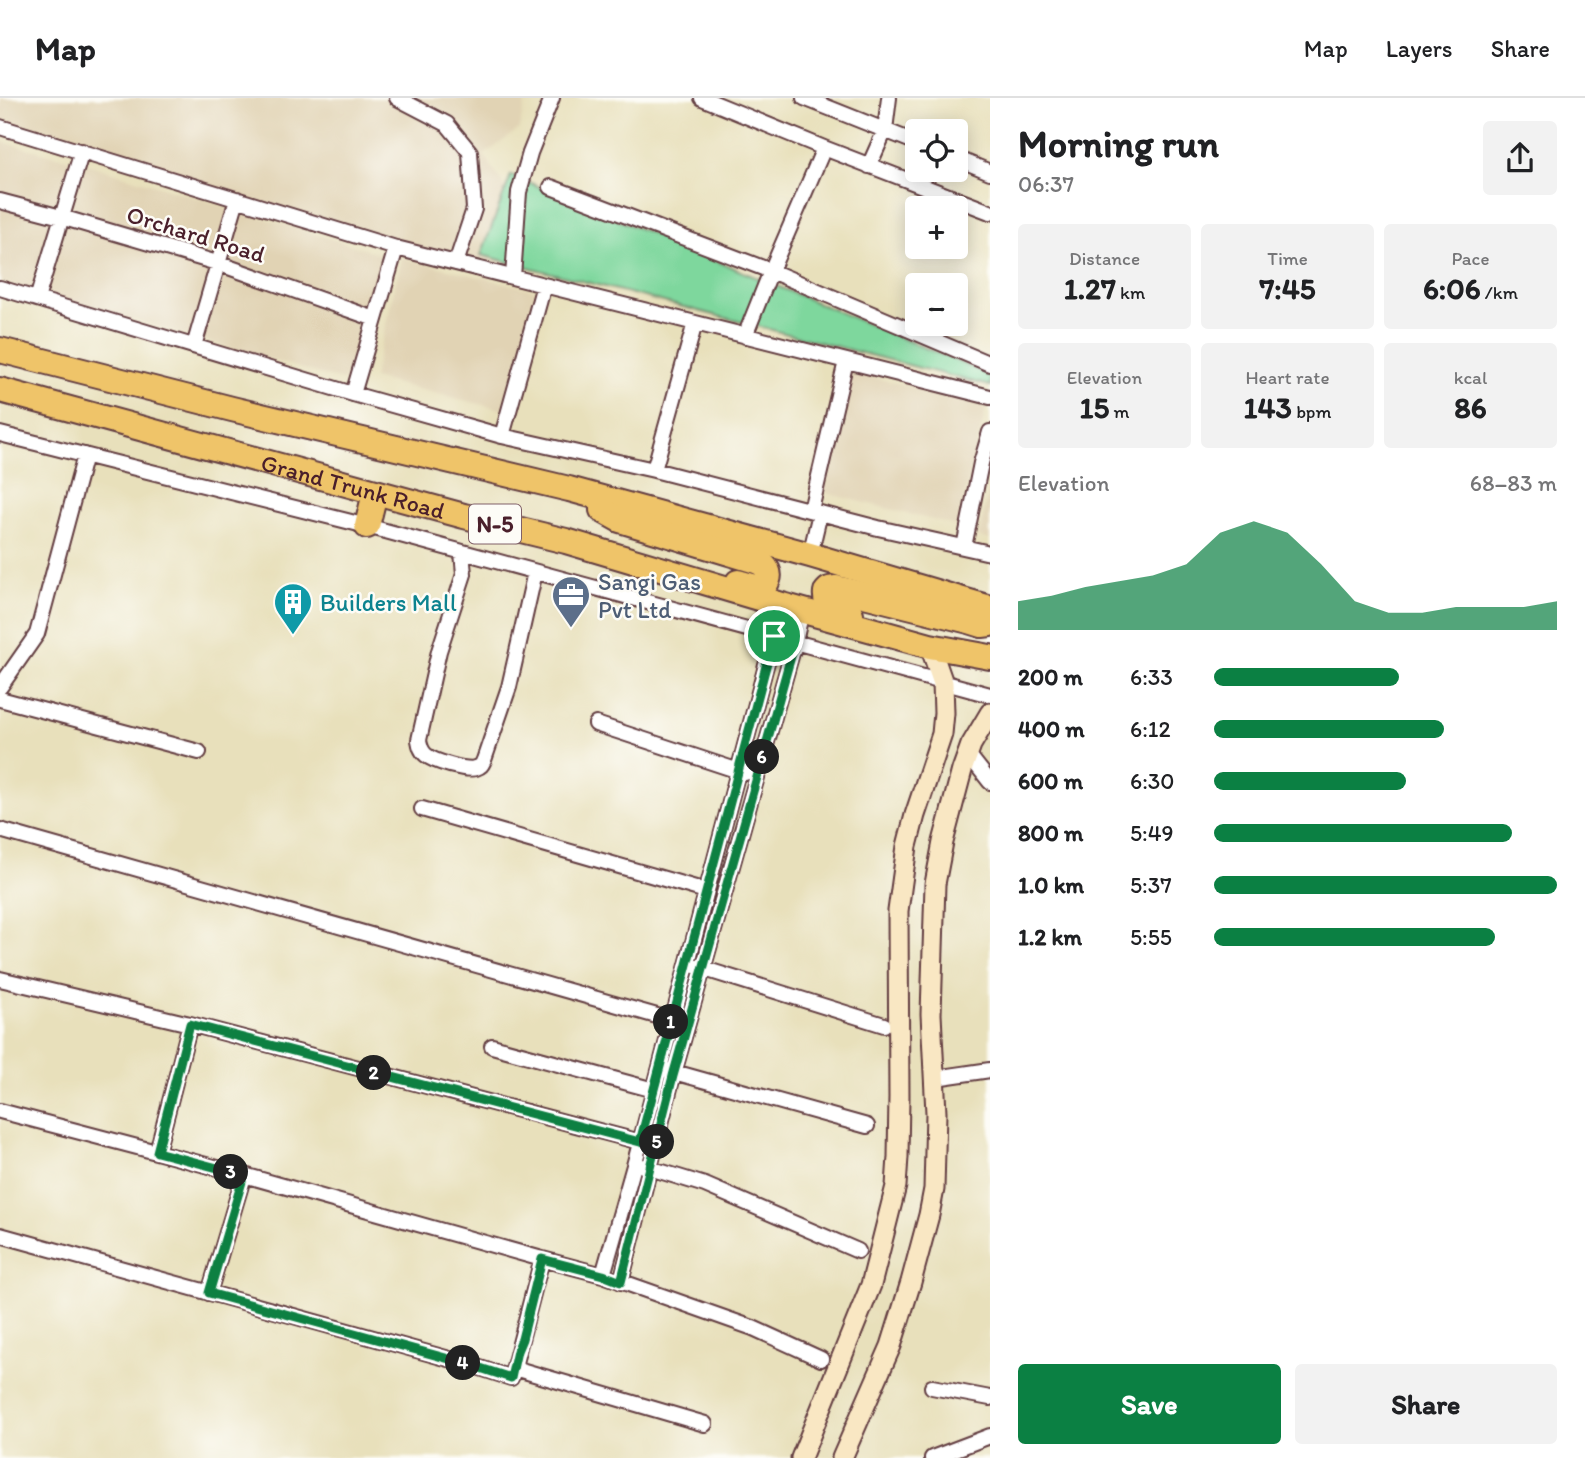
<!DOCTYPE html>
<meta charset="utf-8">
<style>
:root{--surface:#fff;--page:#f2f2f2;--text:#202124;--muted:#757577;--line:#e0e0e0;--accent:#0b8043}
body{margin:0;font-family:Itim,sans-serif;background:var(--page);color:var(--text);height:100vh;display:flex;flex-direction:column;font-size:26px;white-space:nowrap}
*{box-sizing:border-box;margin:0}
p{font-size:23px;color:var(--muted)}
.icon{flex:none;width:38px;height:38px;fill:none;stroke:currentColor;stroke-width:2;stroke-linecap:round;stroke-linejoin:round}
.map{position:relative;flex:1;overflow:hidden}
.sheet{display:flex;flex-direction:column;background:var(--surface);width:595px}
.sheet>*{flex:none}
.fabs{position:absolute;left:905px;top:21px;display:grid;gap:14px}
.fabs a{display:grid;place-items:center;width:63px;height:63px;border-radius:7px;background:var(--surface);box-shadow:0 4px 18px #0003;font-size:35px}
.pin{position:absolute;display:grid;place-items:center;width:60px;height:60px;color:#fff;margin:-30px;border:4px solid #fff;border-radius:50%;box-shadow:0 2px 7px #0007}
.km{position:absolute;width:35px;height:35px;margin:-18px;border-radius:50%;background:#222;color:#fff;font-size:19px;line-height:35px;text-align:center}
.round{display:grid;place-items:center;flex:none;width:74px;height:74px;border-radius:7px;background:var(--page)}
.headline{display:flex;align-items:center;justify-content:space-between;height:119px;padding:0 28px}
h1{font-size:38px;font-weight:800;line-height:52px}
.stats{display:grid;grid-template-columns:repeat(3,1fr);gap:10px;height:119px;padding:7px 28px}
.stats div{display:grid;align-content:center;border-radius:7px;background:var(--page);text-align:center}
.stats b{font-size:30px;font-weight:800}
.stats small{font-size:19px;font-weight:400}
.stats p{font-size:19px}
.chart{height:196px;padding:14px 28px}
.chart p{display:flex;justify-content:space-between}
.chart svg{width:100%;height:126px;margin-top:7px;fill:var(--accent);opacity:.7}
.primary-button{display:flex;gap:14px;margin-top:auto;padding:14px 28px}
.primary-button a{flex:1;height:80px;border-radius:7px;background:var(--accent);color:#fff;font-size:28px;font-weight:800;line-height:80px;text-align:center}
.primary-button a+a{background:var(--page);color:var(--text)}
ul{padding:0 28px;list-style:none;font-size:23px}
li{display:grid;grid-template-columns:112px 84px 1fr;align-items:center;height:52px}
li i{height:18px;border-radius:9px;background:var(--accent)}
header{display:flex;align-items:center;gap:42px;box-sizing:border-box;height:98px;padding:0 35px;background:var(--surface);border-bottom:2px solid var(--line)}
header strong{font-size:33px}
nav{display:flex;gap:38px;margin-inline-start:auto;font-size:24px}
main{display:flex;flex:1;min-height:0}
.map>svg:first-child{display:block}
.built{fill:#e1d3b4}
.green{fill:#7ed79d;stroke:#647b64;stroke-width:2}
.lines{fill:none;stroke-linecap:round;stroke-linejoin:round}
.street-casing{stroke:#623c41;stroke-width:18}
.secondary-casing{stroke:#623c41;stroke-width:23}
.highway-casing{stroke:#623c41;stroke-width:28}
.street{stroke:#fff;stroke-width:14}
.secondary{stroke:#f9e7c3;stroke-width:19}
.highway{stroke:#efc469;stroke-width:24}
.route-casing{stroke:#fff;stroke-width:14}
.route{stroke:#0b8043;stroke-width:9}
.labels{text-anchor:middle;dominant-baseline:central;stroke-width:5;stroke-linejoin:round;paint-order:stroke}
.shield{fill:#fdfcf7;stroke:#806168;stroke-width:2}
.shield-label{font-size:23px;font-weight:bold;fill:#4a1f2b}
.street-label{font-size:24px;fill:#4a1f2b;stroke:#fdfcf7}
.service-label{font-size:24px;fill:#4e5e75;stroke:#fdfcf7;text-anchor:start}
.culture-label{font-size:24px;fill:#0d838f;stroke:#fdfcf7;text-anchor:start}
</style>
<header>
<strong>Map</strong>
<nav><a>Map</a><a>Layers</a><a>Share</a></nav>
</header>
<main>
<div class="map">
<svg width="990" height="1360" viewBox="0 0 990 1360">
<rect width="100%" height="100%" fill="#fdfcf7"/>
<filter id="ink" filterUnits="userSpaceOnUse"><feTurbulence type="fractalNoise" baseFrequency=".0143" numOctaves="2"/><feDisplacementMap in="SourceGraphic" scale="14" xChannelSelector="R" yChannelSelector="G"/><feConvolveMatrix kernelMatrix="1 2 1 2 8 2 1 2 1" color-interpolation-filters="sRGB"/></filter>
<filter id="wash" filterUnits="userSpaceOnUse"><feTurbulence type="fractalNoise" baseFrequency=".00686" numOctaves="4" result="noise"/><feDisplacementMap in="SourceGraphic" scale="28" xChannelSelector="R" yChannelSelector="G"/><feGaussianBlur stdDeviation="1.57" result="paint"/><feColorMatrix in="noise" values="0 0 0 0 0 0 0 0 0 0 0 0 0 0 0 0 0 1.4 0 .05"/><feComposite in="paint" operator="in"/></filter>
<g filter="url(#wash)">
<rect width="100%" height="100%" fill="#e8e0bb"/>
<path class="built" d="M0,0H526L519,31L484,57L511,98L525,168L519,176L398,145L0,28Z
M0,43L90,67L384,157L344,283L0,183Z
M402,160L538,193L508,313L373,280Z
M851,274L987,307L957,428L822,394Z
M990,388V442L978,439Z"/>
<path class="green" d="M511,77L990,277V288L481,157Z"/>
</g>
<g filter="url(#ink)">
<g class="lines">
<defs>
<path id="street" d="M397,0L447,26L470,54L474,111L456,165
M702,0L824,50L990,114
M804,0L917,45
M0,29L396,150L990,299
M956,60L990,74
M869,68L885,32L889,0
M551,89L771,173L990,266
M0,103L61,119L217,165L375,221
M513,179L519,94L530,55L552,0
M0,190L353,296L502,338L654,372L878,430L990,455
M37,201L82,53
M745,238L771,173L824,50
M194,248L237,101
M353,296L396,150
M0,336L367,428L990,597
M502,338L544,187
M654,372L695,225
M811,412L846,263
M964,449L981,365L990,334
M462,454L464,476L439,553L419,642C420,648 421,653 426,657C434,664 467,673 476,670C482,668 482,666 484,662L509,589L535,474
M810,457L820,415
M0,589L37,536L85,357
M0,601L199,654
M596,626L745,675
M968,656L990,684
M422,711L706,793
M0,732L671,922
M695,868L884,927
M0,881L190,926L633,1042L646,1047
M492,948L654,992
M667,972L867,1028
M935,980L990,972
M0,1013L244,1077L542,1161L603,1177L753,1230L821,1261
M157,1054L190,926
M643,1068L705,1087L858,1153
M0,1137L471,1267L511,1280L542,1161
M603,1177L635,1064L782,507
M621,1184L673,978L795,544L802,512
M209,1195L244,1077
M514,1270L705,1326
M932,1289L990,1300
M932,1360L990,1338"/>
<path id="secondary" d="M801,1360L871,1187L896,1088L898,1059L899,999L898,813L907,748L915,717L942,636L944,615L943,585L930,548
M842,1360L891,1248L911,1184L929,1117L934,1091L936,1015L931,916L935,786L943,744L962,672L971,647L990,615"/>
<g id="highway">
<path d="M0,252L232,311L569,391L810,457L990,510"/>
<path id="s1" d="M0,292L464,418L566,443L782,507L930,548L990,559"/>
<path d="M602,412L620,422L756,463C767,467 773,476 765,487L756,489L738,484"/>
<path d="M367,428L375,395"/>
<path d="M851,516C839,512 824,511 826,494L829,491L836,490L969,523L982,527L990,526"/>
</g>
</defs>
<use href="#street" class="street-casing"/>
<use href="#secondary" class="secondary-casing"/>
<use href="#highway" class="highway-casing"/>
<use href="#street" class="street"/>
<use href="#secondary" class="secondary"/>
<use href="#highway" class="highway"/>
</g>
</g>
<g class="lines" filter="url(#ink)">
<defs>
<path id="route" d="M774,538L795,544L673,978L621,1184L603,1177L542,1161L522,1241L517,1253L511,1280L471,1267L209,1195L244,1077L157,1054L190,926L640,1044Z"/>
</defs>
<use href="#route" class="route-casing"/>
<use href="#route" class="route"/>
</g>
<defs>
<symbol id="office-pin" viewBox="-11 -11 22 30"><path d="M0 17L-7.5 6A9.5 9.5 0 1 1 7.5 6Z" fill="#5c6f8a" stroke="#fdfcf7"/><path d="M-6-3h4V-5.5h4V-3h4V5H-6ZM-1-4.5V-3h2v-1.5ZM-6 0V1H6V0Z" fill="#fff"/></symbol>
<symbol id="building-pin" viewBox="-11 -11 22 30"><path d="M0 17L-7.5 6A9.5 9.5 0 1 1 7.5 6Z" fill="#0f9aa8" stroke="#fdfcf7"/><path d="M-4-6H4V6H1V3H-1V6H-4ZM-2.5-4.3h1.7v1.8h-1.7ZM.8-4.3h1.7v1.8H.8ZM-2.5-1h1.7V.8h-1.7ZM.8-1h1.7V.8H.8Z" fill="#fff"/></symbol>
</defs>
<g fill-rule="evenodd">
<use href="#office-pin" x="549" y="475" width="44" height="60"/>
<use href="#building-pin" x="271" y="482" width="44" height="60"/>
</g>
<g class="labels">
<rect class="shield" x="469" y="406.5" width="52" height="39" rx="5"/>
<g class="shield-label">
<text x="495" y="426">N-5</text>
</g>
<g class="street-label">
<text transform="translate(196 136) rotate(17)">Orchard Road</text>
<text stroke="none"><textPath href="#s1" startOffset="366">Grand Trunk Road</textPath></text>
</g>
<g class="service-label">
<text x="598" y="483">Sangi Gas<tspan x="598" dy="28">Pvt Ltd</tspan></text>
</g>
<g class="culture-label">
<text x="320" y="504">Builders Mall</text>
</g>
</g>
</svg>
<div class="fabs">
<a><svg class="icon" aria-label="locate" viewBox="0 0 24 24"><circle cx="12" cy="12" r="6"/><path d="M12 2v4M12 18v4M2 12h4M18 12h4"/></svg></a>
<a>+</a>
<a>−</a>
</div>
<div class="pin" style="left:774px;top:538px;background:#1e9e55"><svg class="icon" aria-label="arrive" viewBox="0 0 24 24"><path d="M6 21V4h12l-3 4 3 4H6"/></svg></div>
<b class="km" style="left:671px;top:924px">1</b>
<b class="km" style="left:374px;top:975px">2</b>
<b class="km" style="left:231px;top:1074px">3</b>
<b class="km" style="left:463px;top:1265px">4</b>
<b class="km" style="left:657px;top:1044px">5</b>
<b class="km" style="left:762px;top:659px">6</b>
</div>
<section class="sheet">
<div class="headline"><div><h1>Morning run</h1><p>06:37</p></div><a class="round"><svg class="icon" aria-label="share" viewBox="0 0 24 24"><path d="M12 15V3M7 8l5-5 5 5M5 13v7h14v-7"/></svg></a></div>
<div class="stats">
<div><p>Distance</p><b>1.27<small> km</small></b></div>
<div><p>Time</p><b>7:45</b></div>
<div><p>Pace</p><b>6:06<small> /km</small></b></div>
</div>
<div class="stats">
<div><p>Elevation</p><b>15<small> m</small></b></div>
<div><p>Heart rate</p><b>143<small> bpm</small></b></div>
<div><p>kcal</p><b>86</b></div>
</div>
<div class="chart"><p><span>Elevation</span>68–83 m</p>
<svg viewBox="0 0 160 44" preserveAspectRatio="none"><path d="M0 44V34L10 32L20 29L30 27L40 25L50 21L60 10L70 6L80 10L90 21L100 34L110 38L120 38L130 36L140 36L150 36L160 34V44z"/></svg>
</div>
<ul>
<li><b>200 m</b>6:33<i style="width:54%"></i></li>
<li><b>400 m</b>6:12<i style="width:67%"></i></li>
<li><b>600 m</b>6:30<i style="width:56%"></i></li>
<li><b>800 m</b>5:49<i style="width:87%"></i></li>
<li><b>1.0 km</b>5:37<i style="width:100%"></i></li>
<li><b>1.2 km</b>5:55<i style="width:82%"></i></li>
</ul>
<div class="primary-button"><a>Save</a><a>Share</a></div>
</section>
</main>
